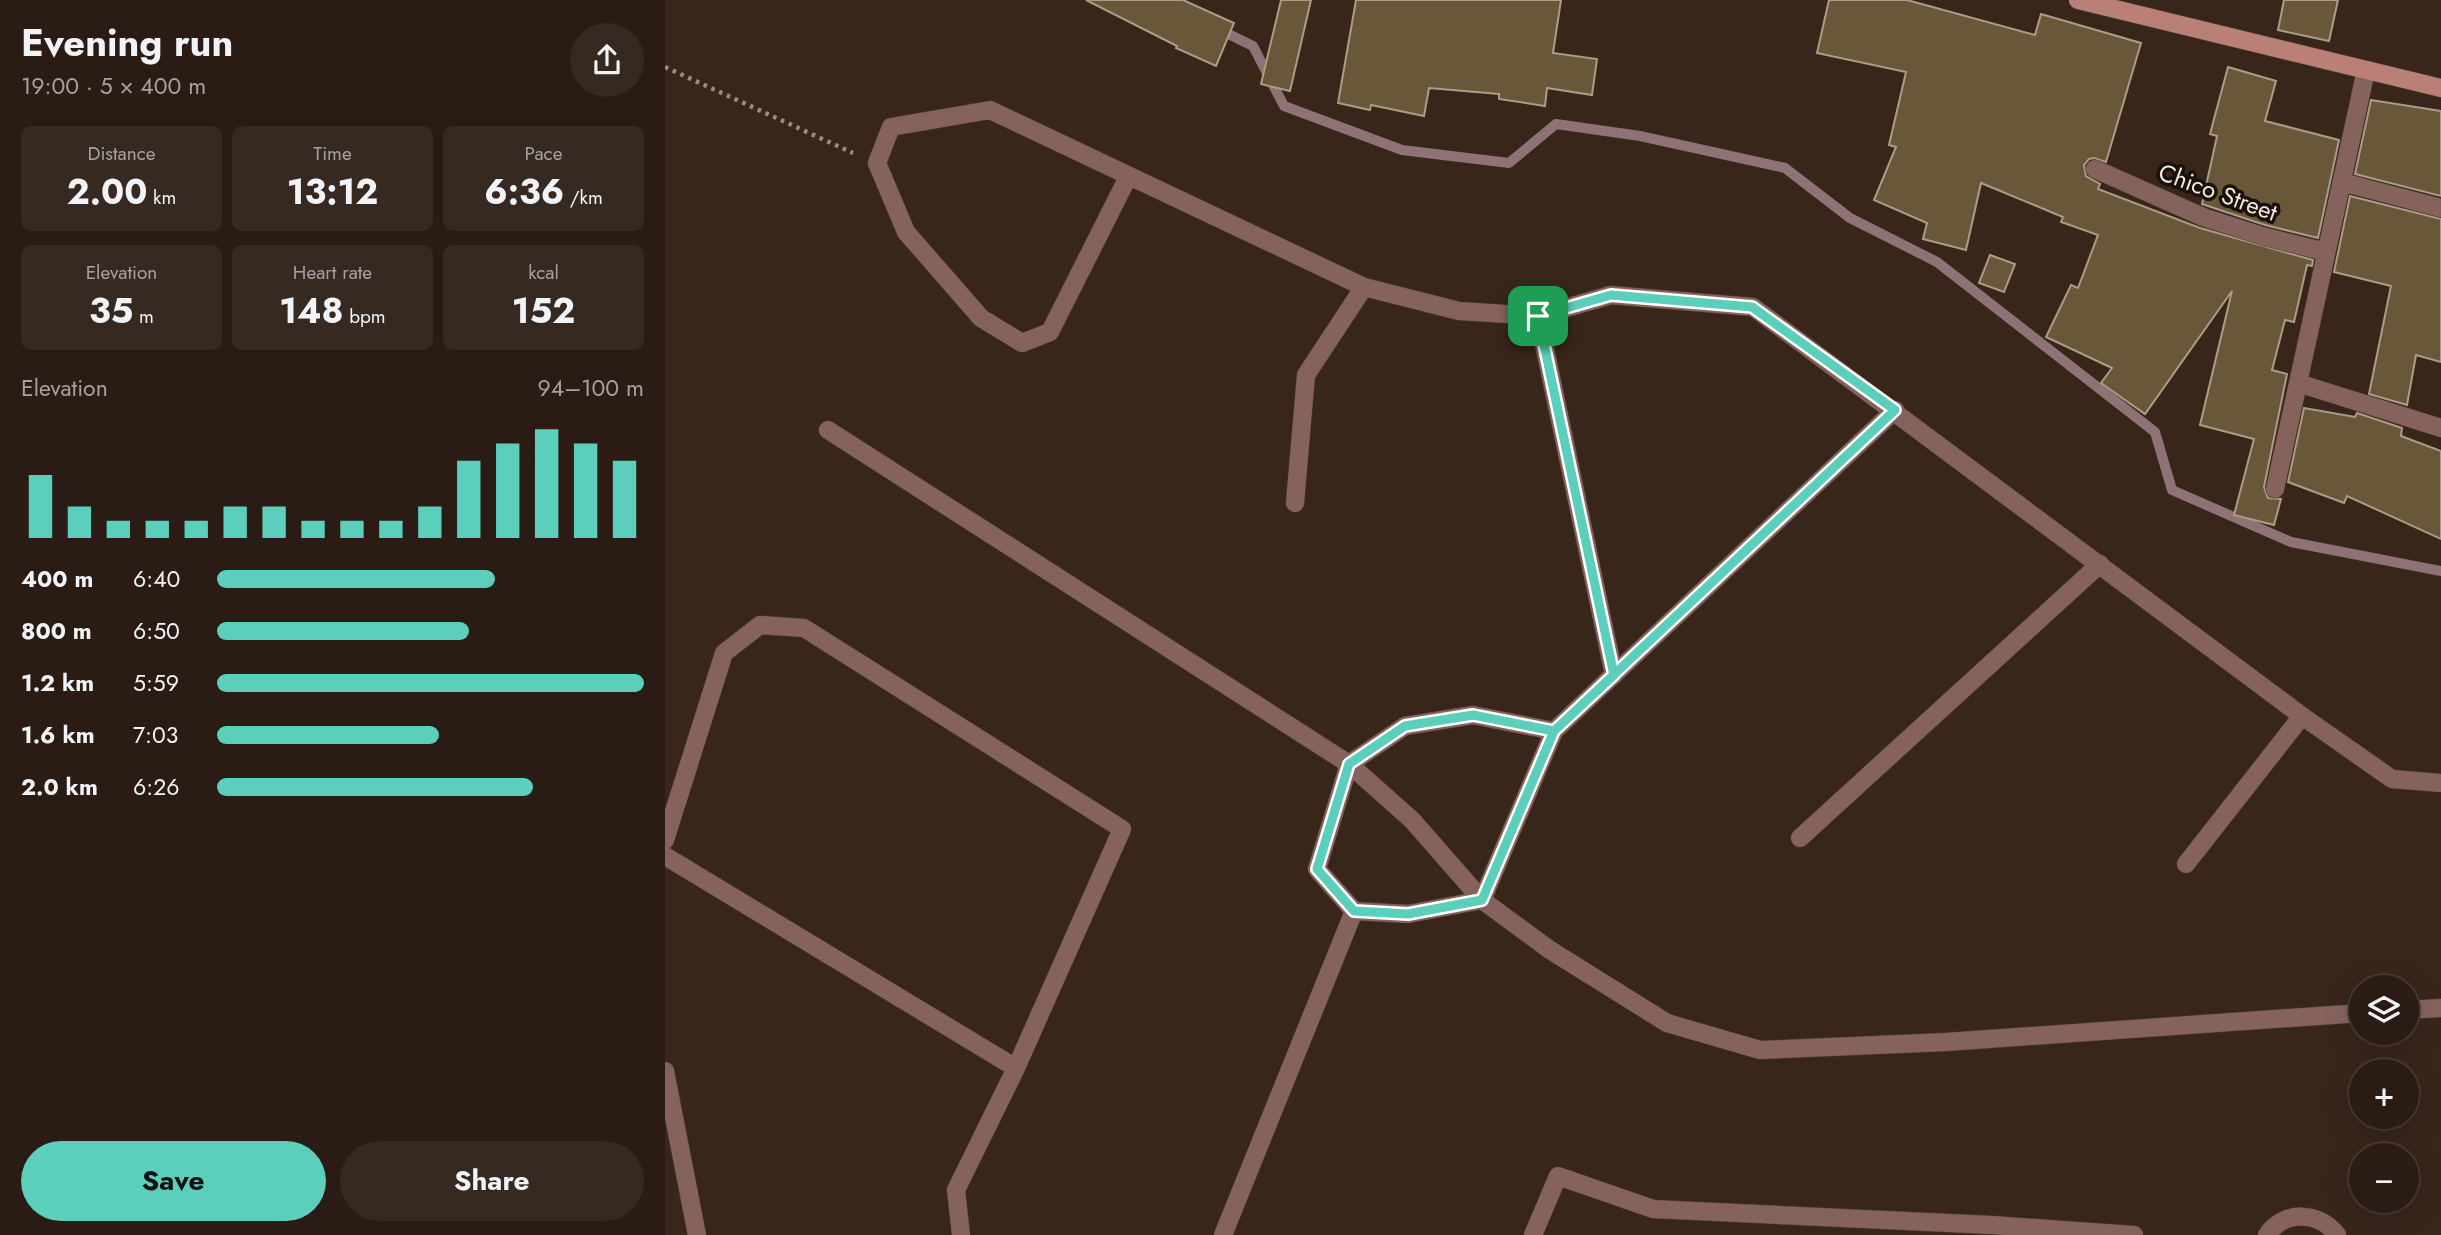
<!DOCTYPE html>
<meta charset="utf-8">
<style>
:root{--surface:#2a1c14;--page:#362922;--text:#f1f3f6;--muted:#a5a1a0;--line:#463a34;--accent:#5bcebc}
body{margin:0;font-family:Jost,sans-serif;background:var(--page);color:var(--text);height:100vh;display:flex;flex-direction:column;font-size:26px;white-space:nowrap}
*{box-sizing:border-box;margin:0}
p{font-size:23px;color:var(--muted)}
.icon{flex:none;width:38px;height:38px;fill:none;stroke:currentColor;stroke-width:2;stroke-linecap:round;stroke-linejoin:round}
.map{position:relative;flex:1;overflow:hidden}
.details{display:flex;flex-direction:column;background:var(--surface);width:665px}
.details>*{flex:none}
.controls{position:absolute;left:1684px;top:975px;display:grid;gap:14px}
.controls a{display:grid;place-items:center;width:70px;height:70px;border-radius:50%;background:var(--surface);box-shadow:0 7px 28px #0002,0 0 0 2px var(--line);font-size:35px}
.pin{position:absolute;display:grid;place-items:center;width:60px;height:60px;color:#fff;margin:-30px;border-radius:14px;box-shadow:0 4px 10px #0006}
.round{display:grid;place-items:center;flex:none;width:74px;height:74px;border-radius:37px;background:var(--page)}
.summary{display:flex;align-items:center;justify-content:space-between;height:119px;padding:0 21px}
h1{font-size:38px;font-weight:700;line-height:52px}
.stats{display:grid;grid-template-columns:repeat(3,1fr);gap:10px;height:119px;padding:7px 21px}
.stats div{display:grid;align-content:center;border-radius:10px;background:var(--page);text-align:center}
.stats b{font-size:35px;font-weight:700}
.stats small{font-size:19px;font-weight:400}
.stats p{font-size:19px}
.chart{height:196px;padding:14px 21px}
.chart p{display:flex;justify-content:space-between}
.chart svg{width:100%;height:126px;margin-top:7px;stroke:var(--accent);stroke-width:6}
.action{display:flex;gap:14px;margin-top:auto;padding:14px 21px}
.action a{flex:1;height:80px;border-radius:42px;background:var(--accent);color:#111;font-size:28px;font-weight:700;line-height:80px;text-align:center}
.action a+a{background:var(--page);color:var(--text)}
ul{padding:0 21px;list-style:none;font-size:23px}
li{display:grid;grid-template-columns:112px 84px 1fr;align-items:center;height:52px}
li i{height:18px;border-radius:9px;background:var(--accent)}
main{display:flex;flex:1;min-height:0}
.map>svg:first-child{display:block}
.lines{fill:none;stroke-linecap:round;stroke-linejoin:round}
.stream{stroke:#8e7276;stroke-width:10}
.building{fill:#69573a;stroke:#aa9d88;stroke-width:2}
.street-casing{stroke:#524136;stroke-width:19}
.secondary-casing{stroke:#524136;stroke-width:19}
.path{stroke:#9b8c82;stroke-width:4.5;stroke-dasharray:3.5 5;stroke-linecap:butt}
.street{stroke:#86625c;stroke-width:18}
.secondary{stroke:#ba8078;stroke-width:18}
.route-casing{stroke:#fff;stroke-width:14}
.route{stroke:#5bcebc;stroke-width:9}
.labels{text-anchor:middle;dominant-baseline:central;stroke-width:7;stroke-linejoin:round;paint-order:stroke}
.street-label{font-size:24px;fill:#f3e7df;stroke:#19110c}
</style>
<main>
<section class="details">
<div class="summary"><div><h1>Evening run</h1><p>19:00 · 5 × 400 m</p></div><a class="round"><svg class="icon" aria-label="share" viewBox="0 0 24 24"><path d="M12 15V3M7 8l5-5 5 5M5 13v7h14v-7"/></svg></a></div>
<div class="stats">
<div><p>Distance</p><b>2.00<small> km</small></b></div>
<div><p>Time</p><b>13:12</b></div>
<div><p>Pace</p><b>6:36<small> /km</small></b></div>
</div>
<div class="stats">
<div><p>Elevation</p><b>35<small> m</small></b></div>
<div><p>Heart rate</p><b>148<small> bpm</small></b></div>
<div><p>kcal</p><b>152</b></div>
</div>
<div class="chart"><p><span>Elevation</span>94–100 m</p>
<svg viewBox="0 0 160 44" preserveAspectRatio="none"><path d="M5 44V22M15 44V33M25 44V38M35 44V38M45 44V38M55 44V33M65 44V33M75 44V38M85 44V38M95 44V38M105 44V33M115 44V17M125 44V11M135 44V6M145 44V11M155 44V17"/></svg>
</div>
<ul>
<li><b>400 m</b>6:40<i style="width:65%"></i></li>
<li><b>800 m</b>6:50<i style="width:59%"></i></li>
<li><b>1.2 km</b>5:59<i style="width:100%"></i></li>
<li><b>1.6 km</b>7:03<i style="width:52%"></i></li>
<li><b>2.0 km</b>6:26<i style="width:74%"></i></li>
</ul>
<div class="action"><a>Save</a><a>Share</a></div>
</section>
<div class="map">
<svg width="1776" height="1235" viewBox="0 0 1776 1235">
<rect width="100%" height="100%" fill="#38261b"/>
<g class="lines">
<path class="stream" d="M551,28L588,46L619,106L737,150L844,163L891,124L975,136L1120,168L1185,218L1272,262L1490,432L1507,490L1626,542L1776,571"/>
</g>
<path class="building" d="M421,0H518L569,23L551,66L511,48L512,46Z
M616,0H646L625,91L596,84Z
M691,0H896L888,53L932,59L927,95L882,88L880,106L834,99V94L764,88L759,116L706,105L705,110L673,103Z
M1164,0H1242L1370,35L1376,14L1476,43L1441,162L1429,158L1424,159L1419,165L1421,176L1435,184L1433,189L1535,228L1648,260L1647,266L1642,265L1629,322L1620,320L1607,370L1622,374L1599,487L1603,498L1616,499L1609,525L1569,515L1589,439L1535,425L1567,291L1480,414L1436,383L1447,368L1381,337L1406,285L1413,288L1433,235L1396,222L1398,217L1316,183L1301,250L1258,239L1262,223L1209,200L1231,147L1224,145L1241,72L1152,53Z
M1619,0H1673L1664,41L1613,30Z
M1563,67L1611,81L1600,121L1674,140L1653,238L1600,225L1537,204L1552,136L1545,134Z
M1706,100L1776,111V196L1690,174Z
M1685,196L1776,219V362L1751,355L1742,405L1704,394L1726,286L1669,272Z
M1325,255L1350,264L1339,292L1314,283Z
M1639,408L1690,417L1692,413L1737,428L1736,436L1776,451V539L1682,496L1679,503L1623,482Z"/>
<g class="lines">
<defs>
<path id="street" d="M1430,169L1538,217L1597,236L1661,252
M463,177L385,332L357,343L316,318L241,232L212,163L226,127L325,110L699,287L794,311L873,316L946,295L1088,307L1637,716L1727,779L1776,783
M1677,182L1776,208
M873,316L949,675
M1633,383L1776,428
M163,430L684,764L747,820L817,900L885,950L1002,1023L1095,1050L1281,1042L1696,1013
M1610,489L1701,70
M630,503L641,375L699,287
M889,731L808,715L740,726L684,764L652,869L689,911L743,914L817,900L889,731L1230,410
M1135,838L1435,564
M0,840L59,653L95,625L139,628L457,829L351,1068L291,1190L296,1235
M0,856L351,1068
M1521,864L1637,716
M1741,1010L1776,1008
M0,1071L32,1235
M558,1235L689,911
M868,1235L893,1176L988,1209L1327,1225L1469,1235
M1602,1235C1619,1210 1654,1211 1672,1235"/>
<path id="secondary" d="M1413,0L1776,88"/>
</defs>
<use href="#street" class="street-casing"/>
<use href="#secondary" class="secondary-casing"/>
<path class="path" d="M0,67L188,153"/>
<use href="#street" class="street"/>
<use href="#secondary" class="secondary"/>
</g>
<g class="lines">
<defs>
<path id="route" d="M873,316L949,675L889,731L817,900L743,914L689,911L652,869L684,764L740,726L808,715L889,731L1230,410L1087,307L946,295L873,316"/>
</defs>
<use href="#route" class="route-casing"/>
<use href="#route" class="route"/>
</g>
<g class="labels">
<g class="street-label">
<text transform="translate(1553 192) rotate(20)">Chico Street</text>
</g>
</g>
</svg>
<div class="controls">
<a><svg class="icon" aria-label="layers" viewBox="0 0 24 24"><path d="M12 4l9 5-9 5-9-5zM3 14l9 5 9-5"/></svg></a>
<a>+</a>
<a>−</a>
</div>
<div class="pin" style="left:873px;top:316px;background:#1e9e55"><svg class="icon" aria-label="arrive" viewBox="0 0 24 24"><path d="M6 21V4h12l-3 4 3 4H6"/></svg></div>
</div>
</main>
